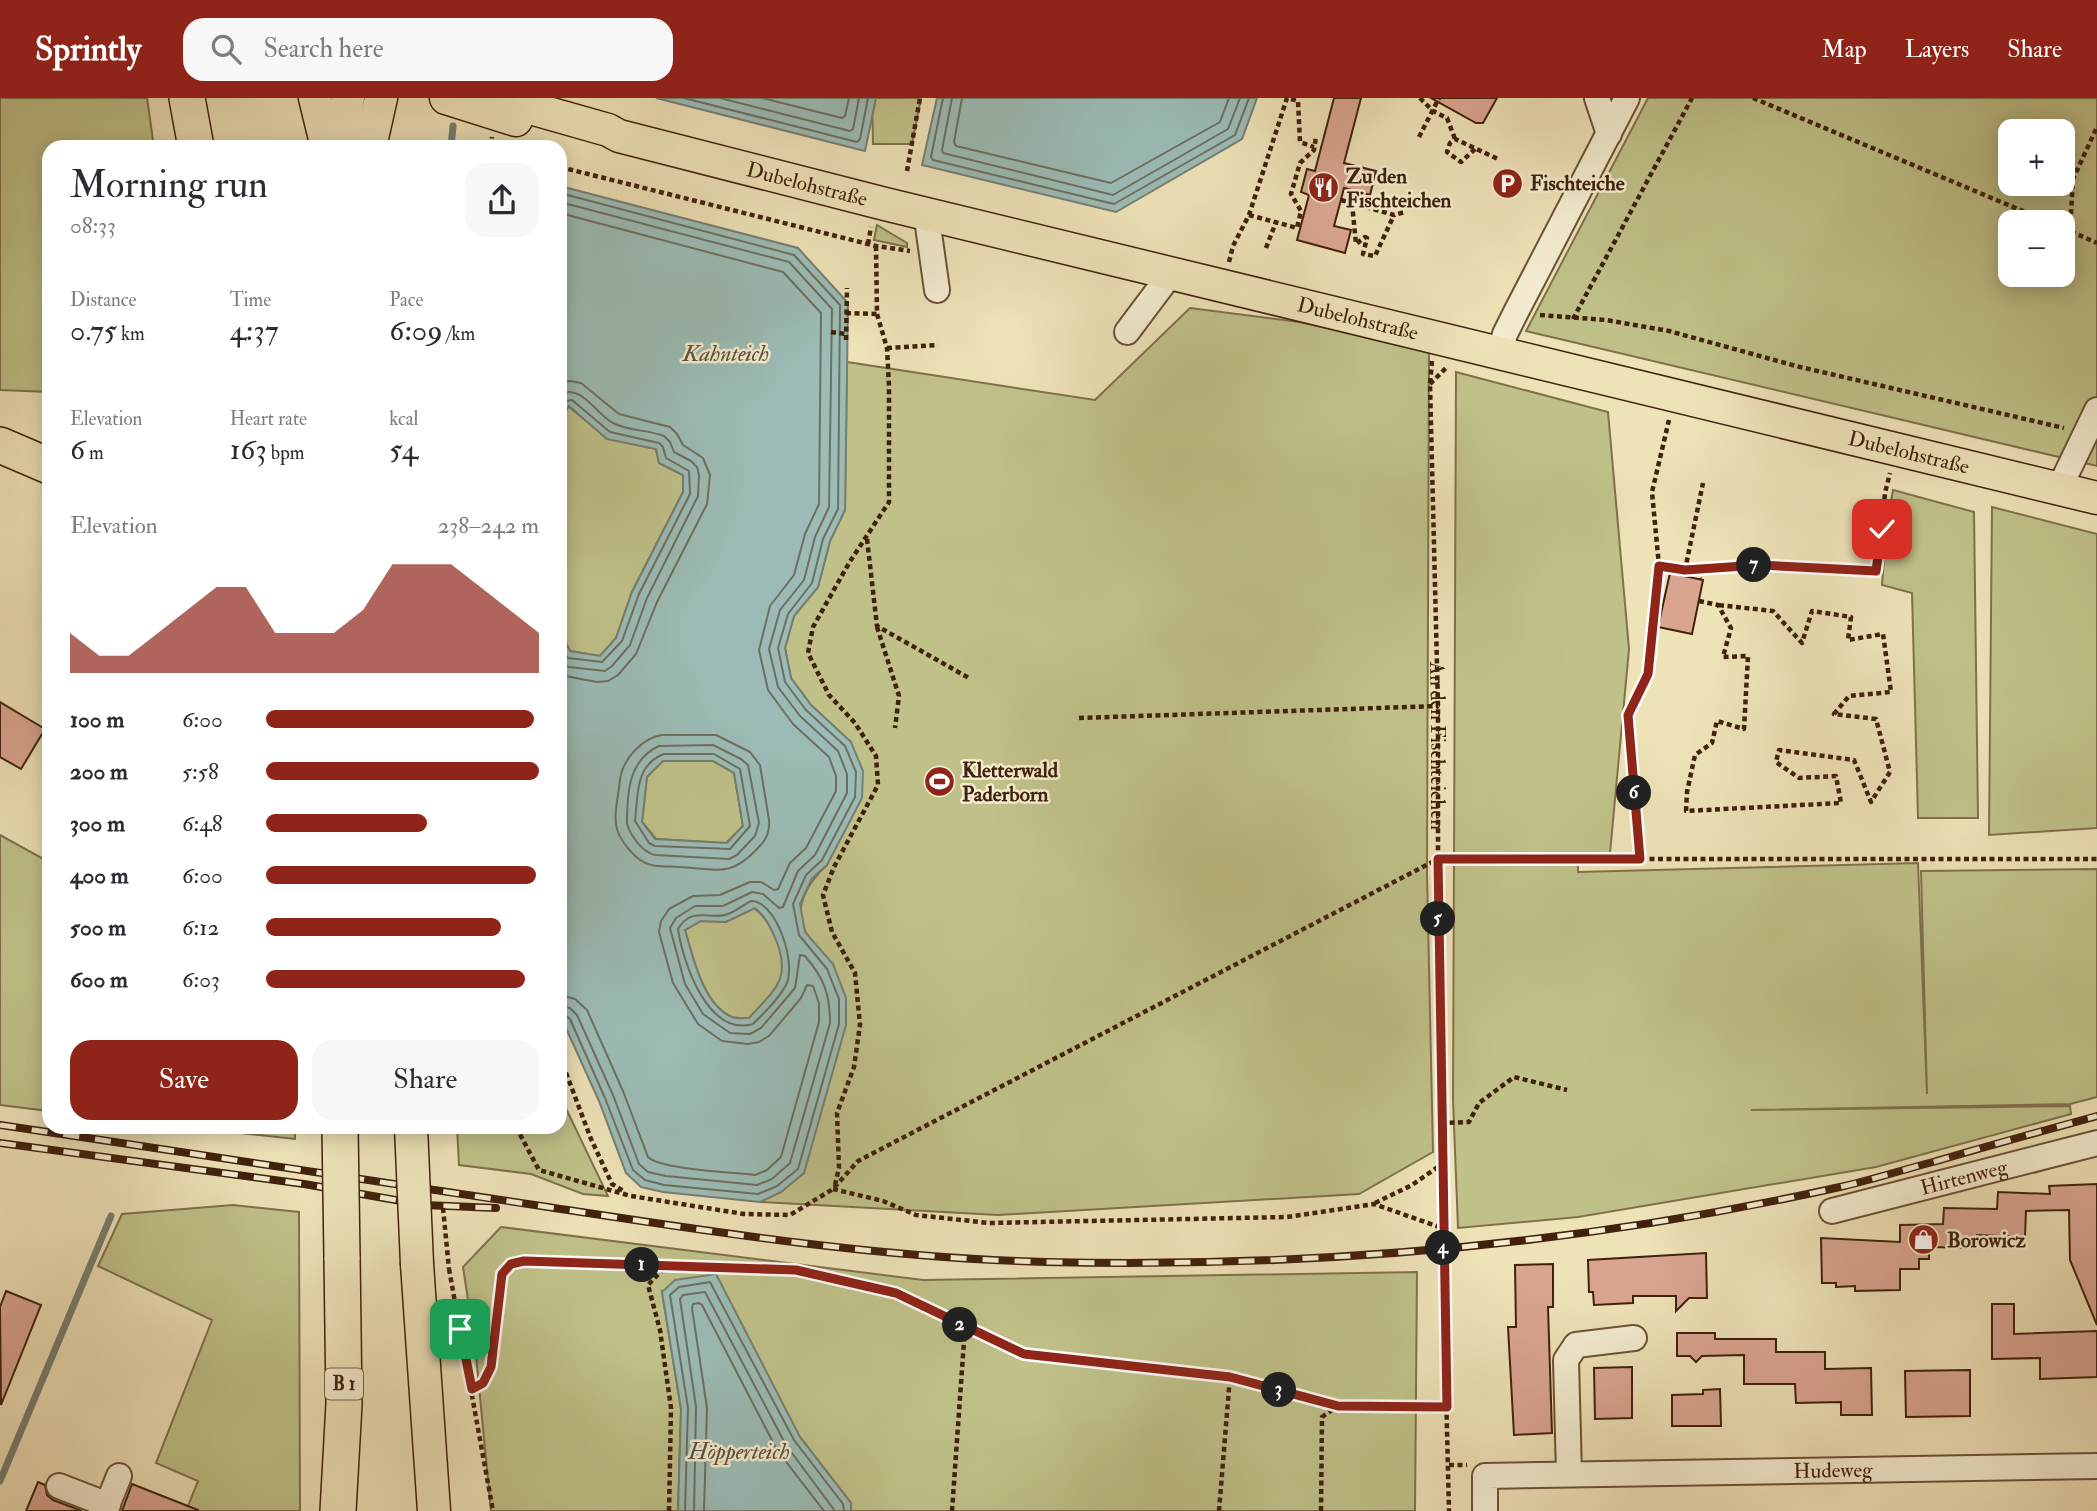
<!DOCTYPE html>
<meta charset="utf-8">
<style>
:root{--surface:#fff;--page:#f7f7f7;--text:#2b2b33;--muted:#7c7c81;--accent:#8f2418}
body{margin:0;font-family:"IM FELL Double Pica",serif;background:var(--page);color:var(--text);height:100vh;display:flex;flex-direction:column;font-size:26px;white-space:nowrap}
*{box-sizing:border-box;margin:0}
p{font-size:23px;color:var(--muted)}
.icon{flex:none;width:38px;height:38px;fill:none;stroke:currentColor;stroke-width:2;stroke-linecap:round;stroke-linejoin:round}
.map{position:relative;flex:1;overflow:hidden}
.sheet{position:absolute;left:42px;top:42px;width:525px;height:994px;display:flex;flex-direction:column;background:var(--surface);border-radius:21px;box-shadow:0 4px 18px #0003}
.sheet>*{flex:none}
.controls{position:absolute;left:1998px;top:21px;display:grid;gap:14px}
.controls a{display:grid;place-items:center;width:77px;height:77px;border-radius:14px;background:var(--surface);box-shadow:0 4px 18px #0003;font-size:35px}
.pin{position:absolute;display:grid;place-items:center;width:60px;height:60px;color:#fff;margin:-30px;border-radius:14px;box-shadow:0 4px 10px #0006}
.km{position:absolute;width:35px;height:35px;margin:-18px;border-radius:50%;background:#222;color:#fff;font-size:19px;line-height:35px;text-align:center}
.round{display:grid;place-items:center;flex:none;width:74px;height:74px;border-radius:21px;background:var(--page)}
.overview{display:flex;align-items:center;justify-content:space-between;height:119px;padding:0 28px}
h1{font-size:38px;font-weight:600;line-height:52px}
.stats{display:grid;grid-template-columns:repeat(3,1fr);gap:10px;height:119px;padding:7px 28px}
.stats div{display:grid;align-content:center}
.stats b{font-size:30px;font-weight:600}
.stats small{font-size:19px;font-weight:400}
.stats p{font-size:19px}
.chart{height:196px;padding:14px 28px}
.chart p{display:flex;justify-content:space-between}
.chart svg{width:100%;height:126px;margin-top:7px;fill:var(--accent);opacity:.7}
.primary-button{display:flex;gap:14px;margin-top:auto;padding:14px 28px}
.primary-button a{flex:1;height:80px;border-radius:21px;background:var(--accent);color:#fff;font-size:28px;font-weight:600;line-height:80px;text-align:center}
.primary-button a+a{background:var(--page);color:var(--text)}
ul{padding:0 28px;list-style:none;font-size:23px}
li{display:grid;grid-template-columns:112px 84px 1fr;align-items:center;height:52px}
li i{height:18px;border-radius:9px;background:var(--accent)}
header{display:flex;align-items:center;gap:42px;box-sizing:border-box;height:98px;padding:0 35px;background:var(--accent);color:#fff}
header strong{font-size:33px}
nav{display:flex;gap:38px;margin-inline-start:auto;font-size:24px}
.search{width:490px;height:63px;background:var(--page);display:flex;align-items:center;gap:18px;box-sizing:border-box;padding:0 24px;border-radius:21px;color:var(--muted);font-size:26px}
.map>svg:first-child{display:block}
.green{fill:#c0c189;stroke:#80714a;stroke-width:2;fill-rule:evenodd}
.water{fill:#9bbcb6;stroke:#777e72;stroke-width:2;fill-rule:evenodd}
.lines{fill:none;stroke-linecap:round;stroke-linejoin:round}
.shore{stroke:#6e6e61;stroke-width:2}
.stream{stroke:#777e72;stroke-width:7}
.building{fill:#daa590;stroke:#40210c;stroke-width:2}
.minor-casing{stroke:#6c5137;stroke-width:28}
.major-casing{stroke:#40210c;stroke-width:35}
.highway-casing{stroke:#40210c;stroke-width:38}
.path{stroke:#40210c;stroke-width:4.5;stroke-dasharray:5 3.5;stroke-linecap:butt}
.minor{stroke:#f4ecd0;stroke-width:24}
.major{stroke:#eee2b7;stroke-width:32}
.highway{stroke:#eee2b7;stroke-width:35}
.rail-casing{stroke:#40210c;stroke-width:8}
.rail{stroke:#f4ecd0;stroke-width:5;stroke-dasharray:16;stroke-linecap:butt}
.major-bridge-casing{stroke:#40210c;stroke-width:35;stroke-linecap:butt}
.highway-bridge-casing{stroke:#40210c;stroke-width:38;stroke-linecap:butt}
.path-bridge{stroke:#40210c;stroke-width:4.5;stroke-dasharray:5 3.5;stroke-linecap:butt}
.major-bridge{stroke:#eee2b7;stroke-width:32}
.highway-bridge{stroke:#eee2b7;stroke-width:35}
.route-casing{stroke:#fff;stroke-width:14}
.route{stroke:#8f2418;stroke-width:9}
.labels{text-anchor:middle;dominant-baseline:central;stroke-width:5;stroke-linejoin:round;paint-order:stroke}
.shield{fill:#f4ecd0;stroke:#765e47;stroke-width:2}
.shield-label{font-size:19px;font-weight:bold;fill:#40210c}
.poi-label{font-size:21px;font-weight:bold;fill:#40210c;stroke:#f4ecd0;text-anchor:start}
.street-label{font-size:21px;fill:#40210c;stroke:#f4ecd0}
.water-label{font-size:23px;font-style:italic;fill:#5b503f;stroke:#f4ecd0}
</style>
<header>
<strong>Sprintly</strong>
<div class="search"><svg class="icon" aria-label="search" viewBox="0 0 24 24"><circle cx="10" cy="10" r="6"/><path d="M15 15l6 6"/></svg>Search here</div>
<nav><a>Map</a><a>Layers</a><a>Share</a></nav>
</header>
<div class="map">
<svg width="2097" height="1413" viewBox="0 0 2097 1413">
<rect width="100%" height="100%" fill="#eee2b7"/>
<filter id="stains"><feTurbulence type="fractalNoise" baseFrequency=".00286" numOctaves="4"/><feColorMatrix values="0 0 0 0 .2 0 0 0 0 .09 0 0 0 0 .02 0 0 0 .5 -.17"/></filter>
<radialGradient id="worn" r=".72"><stop offset=".6" stop-color="#630" stop-opacity="0"/><stop offset="1" stop-color="#630" stop-opacity=".3"/></radialGradient>
<path class="green" d="M0,0H147L154,49H49V294L0,292Z
M872,0H921L912,46H873Z
M1648,0H2097V368L1526,233ZM2011,33H2063V86H2011ZM2011,124H2063V177H2011Z
M877,127L907,145V149L874,142Z
M1190,210L1299,224L1429,251L1427,776L1433,1054L1359,1096L998,1117L760,1104L781,1094L804,1075L821,1008L833,866C825,857 814,847 807,836C791,811 808,784 827,767L851,644L811,607L791,580L785,550L794,518L818,489L830,443L845,412L847,264L1095,302Z
M1456,274L1608,314L1629,551L1610,755L1578,756V774L1918,765L1927,996L1921,773L2097,771V999L2070,1006L1751,1012L2070,1008L2071,1016L1876,1069L1578,1119L1458,1130L1453,1002Z
M568,308L607,340L656,351L659,365L683,377V394L632,494L616,540L600,558L570,553L560,533V324Z
M1893,392L1974,414L1978,720H1918L1912,495L1882,487L1886,433Z
M1992,409L2097,436V730L1989,737Z
M663,663H713L734,675L743,728L726,745L656,741L642,724L647,678Z
M0,737L49,764V1013L0,1007Z
M754,810C771,823 789,860 781,883C777,893 757,911 749,920C744,920 736,921 732,919C703,907 693,859 685,832L701,823L726,824Z
M560,998L608,1098L583,1096L531,1076L459,1067L457,1029H560Z
M186,1029H295V1041Z
M233,1107L299,1114L300,1413H186L198,1383L156,1365L212,1222L98,1168L122,1116Z
M501,1129L923,1182L1417,1174L1415,1413H851V1405L800,1339L662,1194L681,1311L678,1413H491L475,1247L463,1169Z"/>
<path class="water" d="M656,0H876L865,53Z
M937,0H1257L1242,41L1116,114L922,67Z
M560,88L798,150L848,205L845,412L830,443L818,489L794,518L785,550L791,580L811,607L851,644L863,673L862,700L827,767L812,780L800,806L805,834L833,866L846,900V927L804,1075L781,1094L760,1104L663,1094L641,1089L626,1075L599,1003L560,917V533L570,553L600,558L616,540L632,494L683,394V377L659,365L656,351L607,341L569,308L560,324ZM663,663H713L734,675L743,728L727,745L655,741L642,724L647,679ZM755,810C766,819 770,828 776,842C792,882 774,892 749,920C744,920 737,921 732,919C703,907 693,859 685,832L701,823L726,824Z
M716,1176L800,1339L851,1405V1413H678L681,1311L662,1194L675,1182Z"/>
<g class="lines">
<path class="shore" d="M684,0L857,44L860,41L868,0
M720,0L850,33L853,31L859,0
M762,0L842,20L845,18L849,0
M943,0L931,59L933,62L1114,106L1235,37L1249,0
M952,0L942,52L943,55L1113,97L1228,31L1240,0
M962,0L954,44L956,48L1111,85L1220,24L1229,0
M560,95L794,157L840,207L838,411L823,441L812,485L788,516L778,550L785,584L806,612L845,648L856,674L855,699L822,762L806,777L793,806L799,837L827,871L839,901V926L798,1071L777,1088L758,1096L664,1087L645,1082L633,1072L605,1000L570,921L565,917H560
M560,104L789,164L832,211L829,409L815,439L804,482L780,512L769,551L778,589L800,618L838,653L847,676V695L815,757L798,773L783,809L779,810L763,796L752,794L723,808H695L676,820L670,830L685,886L703,916L730,935L750,936L761,930L795,890L800,857L805,858C824,880 830,896 830,925L790,1065L772,1081L757,1087L666,1078L648,1074L639,1066L613,997L577,917L570,910L560,908
M560,115L783,174L821,215L819,406L805,436L794,477L770,508L759,552L768,592L793,626L829,659L836,678V693L806,750L790,765L778,791L774,792L761,784H750L720,797L693,798L669,811L661,823L659,834L673,885L698,926L722,943L748,946L759,944L769,938L801,900L807,887L813,888L819,905V924L781,1059L767,1072L755,1077C733,1074 662,1072 648,1059L623,993L587,912L575,901L560,897
M560,284L570,283L581,285L619,316L670,329L677,336L683,347L703,360L710,377L707,406L657,504L636,556L618,577L608,583L597,584L560,577
M560,296C584,286 596,318 615,326C630,333 649,332 664,338L670,344L674,354L691,363L697,369L699,377L698,398L647,500L630,547L612,568L605,573L569,569L560,565
M560,309L565,303L572,302L610,334L659,345L663,349L666,360L689,373L690,396L639,496L622,543L602,564L568,560L560,549
M662,637H716L750,654L760,667L769,722C770,735 766,742 757,751C730,780 716,771 679,769C667,768 652,770 642,763C633,758 622,744 618,734C612,719 619,697 620,681C623,661 642,640 662,637Z
M713,647L741,661L748,667L759,725L755,738L737,757L729,761L655,757C642,754 631,738 627,726C627,696 628,662 659,648Z
M664,656H714L740,671L750,728L730,751L655,748L649,745L635,723C638,697 635,667 664,656Z
M751,803C777,803 797,867 786,887C779,901 764,915 753,926C708,939 683,865 678,831C691,809 708,821 725,817C734,815 743,807 751,803Z
M685,1413L688,1310L670,1197L679,1189L710,1184L794,1342L843,1406L844,1413
M694,1413L696,1309L680,1201L683,1197L705,1194L786,1347L835,1413
M704,1413L707,1310L692,1210L693,1206L699,1205L702,1207L777,1352L824,1413"/>
<path class="stream" d="M451,49L453,28
M0,1383L111,1118"/>
</g>
<path class="building" d="M1334,0H1361L1344,65L1376,73L1370,97L1344,90L1334,128L1351,132L1345,155L1297,142L1309,97L1301,94L1307,71L1315,73Z
M1431,0H1497L1483,25H1476Z
M1670,475L1703,482L1692,536L1658,529Z
M0,604L45,631L21,671L0,659Z
M2097,1086V1227L2070,1162L2069,1112L2026,1113L2025,1139L1977,1137V1150L1929,1149V1161H1919V1171H1900V1192L1855,1193V1188L1836,1189V1185H1822L1821,1140L1900,1144V1127L1943,1126L1944,1110L1997,1111L1998,1094L2050,1096L2049,1088Z
M1706,1155L1707,1200H1689L1676,1213V1198H1633V1205L1594,1207L1593,1194H1589L1588,1162Z
M1553,1166V1209H1548L1552,1335L1514,1337L1508,1229H1516L1515,1167Z
M6,1193L41,1207L1,1307L0,1209Z
M1992,1206H2014V1236L2097,1233V1279L2040,1281V1260L1992,1261Z
M1677,1235H1715V1241H1776V1254H1825V1271L1871,1270L1872,1317H1841V1304L1796,1305L1795,1286H1744V1257L1702,1258L1696,1264L1690,1258H1677Z
M1632,1269V1320L1595,1321L1594,1270Z
M1970,1272V1318L1906,1319L1905,1273Z
M1720,1291L1721,1328H1672V1297L1703,1296V1292Z
M38,1384L45,1387L47,1397L53,1402L82,1413H26Z
M132,1386L198,1412V1413H122Z"/>
<g class="lines">
<defs>
<g id="minor">
<path d="M1597,0L1609,36"/>
<path d="M926,114L937,192"/>
<path d="M1127,234L1172,174"/>
<path d="M1500,254L1505,236L1516,214L1627,0"/>
<path d="M2059,391L2097,312"/>
<path id="s2" d="M1832,1113L2097,1045"/>
<path d="M1569,1376L1566,1262L1576,1247L1634,1240"/>
<path d="M59,1388L108,1407"/>
<path d="M105,1413L119,1378"/>
<path id="s3" d="M1485,1413V1378L2097,1368"/>
</g>
<g id="major">
<path d="M315,0L327,49"/>
<path d="M446,0L516,22"/>
<path id="s4" d="M495,0L608,32L619,38L885,106L2097,400"/>
<path d="M341,49L348,0"/>
<path d="M370,49L381,0"/>
<path d="M417,1166L434,1413"/>
</g>
<path id="highway" d="M187,0L196,49
M0,347L49,368
M338,1413L344,1306L342,1159"/>
</defs>
<use href="#minor" class="minor-casing"/>
<use href="#major" class="major-casing"/>
<use href="#highway" class="highway-casing"/>
<g class="path">
<path d="M1420,0L1433,13L1447,20L1455,41"/>
<path d="M1753,0L2049,124"/>
<path d="M1419,39L1439,0"/>
<path d="M491,49L492,39"/>
<path d="M1475,51L1461,64L1447,54L1450,45L1455,41L1498,61"/>
<path d="M560,69L876,148L910,153"/>
<path d="M907,73L920,0"/>
<path d="M1341,102L1394,117L1405,114"/>
<path d="M1352,105L1356,146L1365,139L1367,140L1363,156L1375,158L1394,117"/>
<path d="M1249,117L1297,130L1301,113L1291,96L1300,65L1314,52L1316,39"/>
<path d="M2063,130L2097,145"/>
<path d="M2070,133L2073,81L2097,29"/>
<path d="M868,146L871,129"/>
<path d="M1266,150L1276,124"/>
<path d="M1229,164L1233,148L1249,117L1287,0L1298,3L1300,44L1314,49"/>
<path d="M846,215L877,216"/>
<path d="M1540,217L1606,222L1669,233L1796,268L2064,330"/>
<path d="M1573,221L1692,0"/>
<path d="M831,234L846,236"/>
<path d="M846,242L847,190"/>
<path d="M887,250L938,247"/>
<path id="s1" d="M1432,263L1430,286L1438,608V761L1442,1130L1449,1413"/>
<path d="M1430,286L1448,268"/>
<path d="M1886,432L1882,431L1885,395L1890,375"/>
<path d="M867,441L877,528L969,580"/>
<path d="M1659,468L1685,472L1703,385"/>
<path d="M1685,472L1759,467L1876,473L1882,431L1874,430"/>
<path d="M1697,472L1700,481"/>
<path d="M1699,503L1718,507L1731,530L1723,559L1748,558L1744,631L1717,623L1712,645L1695,657L1687,694L1686,713L1841,705L1836,678L1799,680L1776,664L1779,652L1854,662L1871,704L1890,674L1876,621L1834,616L1849,598L1891,594L1883,536L1848,542L1851,519L1812,513L1802,545L1773,513L1718,507"/>
<path d="M877,529L899,598L895,630"/>
<path d="M1079,620L1438,608"/>
<path d="M1640,761L1628,617L1648,576L1659,468L1652,394L1669,322"/>
<path d="M560,959L591,1041L612,1086L625,1094"/>
<path d="M1441,1025L1469,1024L1479,1005L1514,979L1567,992"/>
<path d="M516,1029L539,1072L631,1098L744,1116L790,1117L833,1091L858,1063L1438,761H2097"/>
<path d="M835,1087L839,1070L837,1015L854,969L860,927L855,875L832,834L823,797L834,769L878,687L876,658L855,625L829,597L808,555L813,529L849,465L889,404V288L887,250L877,216L876,148"/>
<path d="M833,1091L883,1103L916,1117L989,1125L1287,1119L1374,1106L1442,1130"/>
<path d="M1375,1105L1412,1087L1442,1066"/>
<path d="M449,1171L493,1413"/>
<path d="M472,1291L483,1285L491,1269L502,1176L511,1166L524,1163L667,1167"/>
<path d="M1449,1367H1467"/>
<path d="M669,1413L671,1310L660,1232L648,1187L667,1167L796,1172L896,1195L1025,1256L1230,1278L1338,1308L1447,1309"/>
<path d="M952,1413L965,1229"/>
<path d="M1219,1413L1230,1278"/>
<path d="M1321,1413L1322,1319L1338,1308"/>
</g>
<use href="#minor" class="minor"/>
<use href="#major" class="major"/>
<use href="#highway" class="highway"/>
<defs>
<path id="rail" d="M0,1027C183,1054 366,1082 548,1109C713,1134 879,1160 1046,1164C1312,1170 1580,1147 1840,1089C1871,1082 1902,1072 1933,1064C1987,1048 2042,1033 2097,1018
M0,1045L304,1086L424,1107L496,1110"/>
</defs>
<use href="#rail" class="rail-casing"/>
<use href="#rail" class="rail"/>
<defs>
<path id="major-bridge" d="M411,1029L417,1166"/>
<path id="highway-bridge" d="M340,1029L342,1159"/>
</defs>
<use href="#major-bridge" class="major-bridge-casing"/>
<use href="#highway-bridge" class="highway-bridge-casing"/>
<path class="path-bridge" d="M443,1110L449,1171"/>
<use href="#major-bridge" class="major-bridge"/>
<use href="#highway-bridge" class="highway-bridge"/>
</g>
<g class="lines">
<defs>
<path id="route" d="M460,1231L472,1291L483,1285L491,1269L502,1176L511,1166L524,1163L796,1172L896,1195L1024,1256L1230,1279L1338,1308L1447,1309L1438,761H1640L1628,617L1648,576L1659,468L1685,472L1759,467L1876,473L1882,431"/>
</defs>
<use href="#route" class="route-casing"/>
<use href="#route" class="route"/>
</g>
<defs>
<symbol id="parking-disc" viewBox="-11 -11 22 22"><circle r="9.5" fill="#8f2418" stroke="#f4ecd0"/><path d="M-3.5-5.5H1a3.5 3.5 0 0 1 0 7H-1V5.5H-3.5ZM-1-3.4V-.6H.8a1.4 1.4 0 0 0 0-2.8Z" fill="#fff"/></symbol>
<symbol id="restaurant-disc" viewBox="-11 -11 22 22"><circle r="9.5" fill="#8f2418" stroke="#f4ecd0"/><path d="M-5-6h1v4h1v-4h1v4h1v-4h1v5L-1.5 .5V6h-2V.5L-5-1ZM5-6V6H3V1.5H1.5Q1.5-4 5-6Z" fill="#fff"/></symbol>
<symbol id="stadium-disc" viewBox="-11 -11 22 22"><circle r="9.5" fill="#8f2418" stroke="#f4ecd0"/><path d="M0-5a6.5 5 0 1 0 0 10a6.5 5 0 1 0 0-10ZM-3.5-1.8h7v3.6h-7Z" fill="#fff"/></symbol>
<symbol id="shop-disc" viewBox="-11 -11 22 22"><circle r="9.5" fill="#8f2418" stroke="#f4ecd0"/><path d="M-5-2.5h2.3a2.7 3.5 0 0 1 5.4 0H5L5.5 6h-11ZM-1.5-2.5h3a1.5 2.3 0 0 0-3 0Z" fill="#fff"/></symbol>
</defs>
<g fill-rule="evenodd">
<use href="#parking-disc" x="1490" y="68" width="35" height="35"/>
<use href="#restaurant-disc" x="1306" y="72" width="35" height="35"/>
<use href="#stadium-disc" x="922" y="666" width="35" height="35"/>
<use href="#shop-disc" x="1906" y="1124" width="35" height="35"/>
</g>
<g class="labels">
<rect class="shield" x="325" y="1270.5" width="38" height="31" rx="5"/>
<g class="shield-label">
<text x="344" y="1286">B 1</text>
</g>
<g class="poi-label">
<text x="1346" y="78">Zu den<tspan x="1346" dy="24">Fischteichen</tspan></text>
<text x="1530" y="85">Fischteiche</text>
<text x="962" y="672">Kletterwald<tspan x="962" dy="24">Paderborn</tspan></text>
<text x="1947" y="1142">Borowicz</text>
</g>
<g class="street-label">
<text stroke="none"><textPath href="#s4" startOffset="324">Dubelohstraße</textPath></text>
<text stroke="none"><textPath href="#s4" startOffset="891">Dubelohstraße</textPath></text>
<text stroke="none"><textPath href="#s4" startOffset="1458">Dubelohstraße</textPath></text>
<text stroke="none"><textPath href="#s1" startOffset="385">An den Fischteichen</textPath></text>
<text stroke="none"><textPath href="#s2" startOffset="136">Hirtenweg</textPath></text>
<text stroke="none"><textPath href="#s3" startOffset="383">Hudeweg</textPath></text>
</g>
<g class="water-label">
<text x="726" y="255">Kahnteich</text>
<text x="739" y="1353">Höpperteich</text>
</g>
</g>
<rect width="100%" height="100%" filter="url(#stains)"/>
<rect width="100%" height="100%" fill="url(#worn)"/>
</svg>
<div class="controls">
<a>+</a>
<a>−</a>
</div>
<div class="pin" style="left:460px;top:1231px;background:#1e9e55"><svg class="icon" aria-label="arrive" viewBox="0 0 24 24"><path d="M6 21V4h12l-3 4 3 4H6"/></svg></div>
<div class="pin" style="left:1882px;top:431px;background:#d93025"><svg class="icon" aria-label="check" viewBox="0 0 24 24"><path d="M5 12l5 5 9-10"/></svg></div>
<b class="km" style="left:642px;top:1167px">1</b>
<b class="km" style="left:960px;top:1227px">2</b>
<b class="km" style="left:1279px;top:1292px">3</b>
<b class="km" style="left:1443px;top:1150px">4</b>
<b class="km" style="left:1438px;top:821px">5</b>
<b class="km" style="left:1634px;top:695px">6</b>
<b class="km" style="left:1754px;top:467px">7</b>
<section class="sheet">
<div class="overview"><div><h1>Morning run</h1><p>08:33</p></div><a class="round"><svg class="icon" aria-label="share" viewBox="0 0 24 24"><path d="M12 15V3M7 8l5-5 5 5M5 13v7h14v-7"/></svg></a></div>
<div class="stats">
<div><p>Distance</p><b>0.75<small> km</small></b></div>
<div><p>Time</p><b>4:37</b></div>
<div><p>Pace</p><b>6:09<small> /km</small></b></div>
</div>
<div class="stats">
<div><p>Elevation</p><b>6<small> m</small></b></div>
<div><p>Heart rate</p><b>163<small> bpm</small></b></div>
<div><p>kcal</p><b>54</b></div>
</div>
<div class="chart"><p><span>Elevation</span>238–242 m</p>
<svg viewBox="0 0 160 44" preserveAspectRatio="none"><path d="M0 44V30L10 38L20 38L30 30L40 22L50 14L60 14L70 30L80 30L90 30L100 22L110 6L120 6L130 6L140 14L150 22L160 30V44z"/></svg>
</div>
<ul>
<li><b>100 m</b>6:00<i style="width:98%"></i></li>
<li><b>200 m</b>5:58<i style="width:100%"></i></li>
<li><b>300 m</b>6:48<i style="width:59%"></i></li>
<li><b>400 m</b>6:00<i style="width:99%"></i></li>
<li><b>500 m</b>6:12<i style="width:86%"></i></li>
<li><b>600 m</b>6:03<i style="width:95%"></i></li>
</ul>
<div class="primary-button"><a>Save</a><a>Share</a></div>
</section>
</div>
